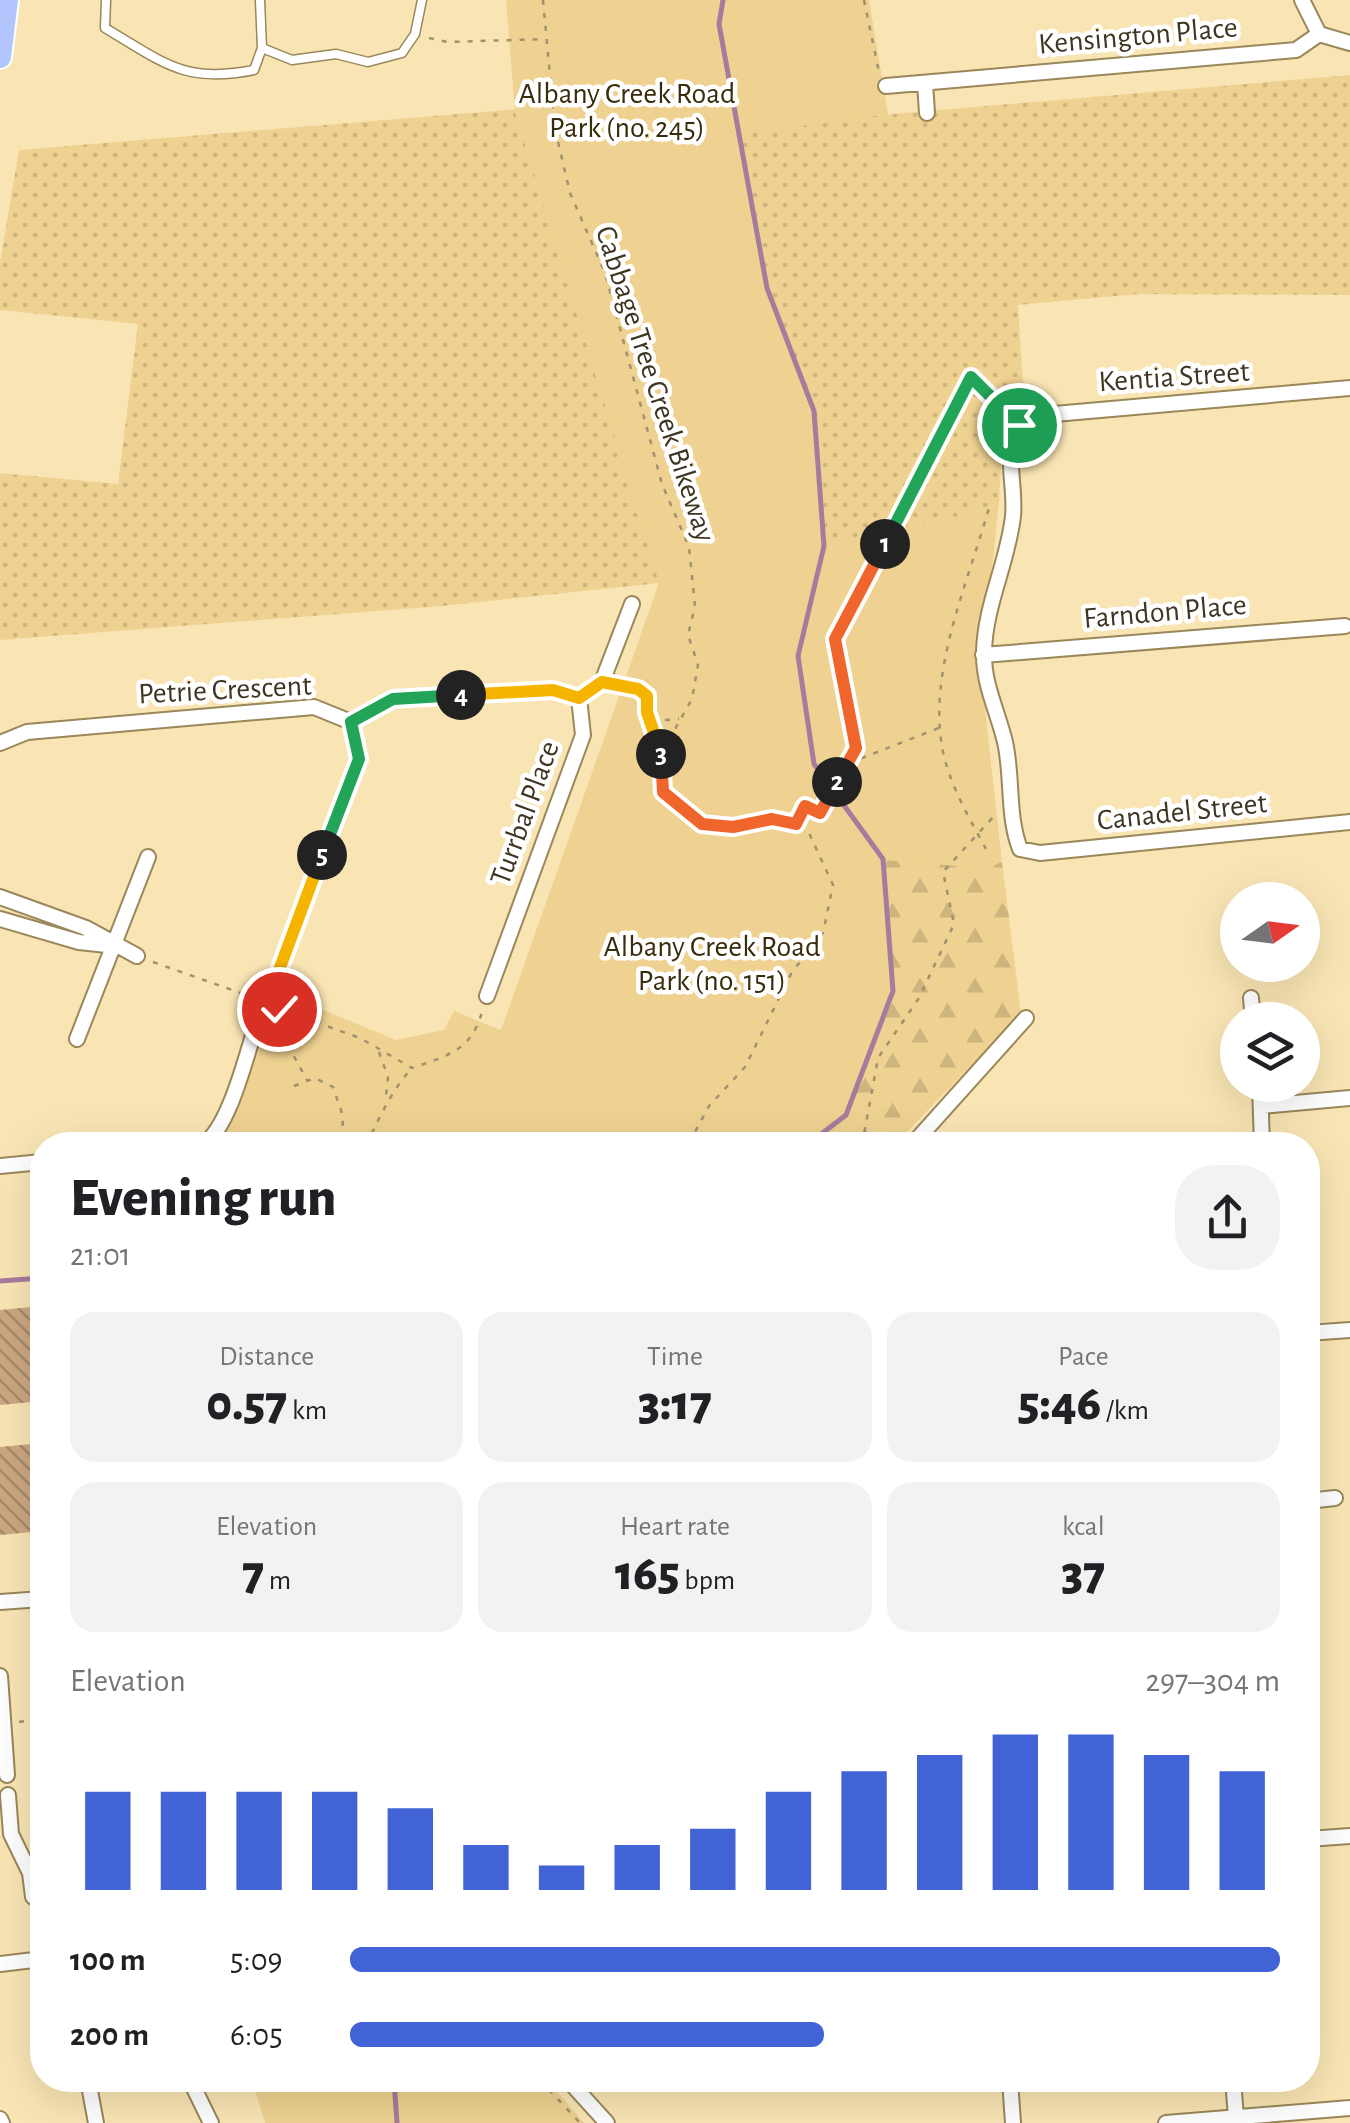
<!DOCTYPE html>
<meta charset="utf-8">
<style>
:root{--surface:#fff;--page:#f2f2f2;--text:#202124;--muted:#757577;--accent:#4163d6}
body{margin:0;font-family:"Alegreya Sans",sans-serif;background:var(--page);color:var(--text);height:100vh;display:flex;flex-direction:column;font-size:38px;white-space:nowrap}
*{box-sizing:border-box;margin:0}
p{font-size:32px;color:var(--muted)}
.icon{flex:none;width:55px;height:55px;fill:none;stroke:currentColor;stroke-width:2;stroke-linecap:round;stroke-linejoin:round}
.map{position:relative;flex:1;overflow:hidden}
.sheet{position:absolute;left:30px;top:1132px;width:1290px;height:960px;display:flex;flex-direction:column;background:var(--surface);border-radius:40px;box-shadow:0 10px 40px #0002}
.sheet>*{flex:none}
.needle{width:65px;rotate:76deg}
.fabs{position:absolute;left:1220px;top:882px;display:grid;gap:20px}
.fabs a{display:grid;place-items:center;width:100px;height:100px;border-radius:50%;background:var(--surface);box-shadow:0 10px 40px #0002;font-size:50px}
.pin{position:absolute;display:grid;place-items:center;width:85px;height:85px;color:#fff;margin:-42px;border:5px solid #fff;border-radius:50%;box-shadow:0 2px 10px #0007}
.km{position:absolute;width:50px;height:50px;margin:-25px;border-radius:50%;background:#222;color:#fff;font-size:28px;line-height:50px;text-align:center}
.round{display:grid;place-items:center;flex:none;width:105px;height:105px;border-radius:40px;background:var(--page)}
.head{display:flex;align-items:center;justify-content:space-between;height:170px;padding:0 40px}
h1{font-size:55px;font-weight:800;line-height:75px}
.figures{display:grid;grid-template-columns:repeat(3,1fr);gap:15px;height:170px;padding:10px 40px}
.figures div{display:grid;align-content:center;border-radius:25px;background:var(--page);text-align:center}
.figures b{font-size:50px;font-weight:800}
.figures small{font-size:28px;font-weight:400}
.figures p{font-size:28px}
.chart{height:280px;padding:20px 40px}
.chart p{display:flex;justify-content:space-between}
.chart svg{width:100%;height:180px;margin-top:10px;stroke:var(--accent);stroke-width:6}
ul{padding:0 40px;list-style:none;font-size:32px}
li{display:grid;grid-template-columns:160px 120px 1fr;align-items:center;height:75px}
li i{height:25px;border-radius:12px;background:var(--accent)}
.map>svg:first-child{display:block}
.grass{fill:url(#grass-dots)}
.forest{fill:url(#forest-firs)}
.green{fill:#efd291}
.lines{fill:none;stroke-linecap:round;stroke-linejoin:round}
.stream{stroke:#a67c9d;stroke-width:5}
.building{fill:url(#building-back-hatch)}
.service-casing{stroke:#9a875a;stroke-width:11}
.minor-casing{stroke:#9a875a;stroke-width:18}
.primary-casing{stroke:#fff;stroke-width:26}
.path{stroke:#a0926f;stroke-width:2.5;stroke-dasharray:5 8;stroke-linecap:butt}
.service{stroke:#fff;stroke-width:8}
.minor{stroke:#fff;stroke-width:14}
.primary{stroke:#b2c6fd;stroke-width:22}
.split-1-casing{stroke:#fff;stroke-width:20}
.split-2-casing{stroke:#fff;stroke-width:20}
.split-3-casing{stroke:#fff;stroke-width:20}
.split-4-casing{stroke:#fff;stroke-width:20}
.split-5-casing{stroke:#fff;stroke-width:20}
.split-6-casing{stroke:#fff;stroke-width:20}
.split-1{stroke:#22a559;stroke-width:12}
.split-2{stroke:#f0652b;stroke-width:12}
.split-3{stroke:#f0652b;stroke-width:12}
.split-4{stroke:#f5b400;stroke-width:12}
.split-5{stroke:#22a559;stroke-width:12}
.split-6{stroke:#f5b400;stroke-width:12}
.labels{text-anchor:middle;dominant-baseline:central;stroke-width:9;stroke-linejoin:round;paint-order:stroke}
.street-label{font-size:30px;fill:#3e3623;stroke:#fff}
.park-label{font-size:30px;fill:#392c0b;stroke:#fff}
</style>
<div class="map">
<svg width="1350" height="2123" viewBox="0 0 1350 2123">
<defs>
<pattern id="grass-dots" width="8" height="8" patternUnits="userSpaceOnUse" patternTransform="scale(2.5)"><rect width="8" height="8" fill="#efd291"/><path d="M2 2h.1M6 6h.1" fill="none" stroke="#ceb57d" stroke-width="1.8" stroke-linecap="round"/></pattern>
<pattern id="forest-firs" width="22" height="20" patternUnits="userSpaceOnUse" patternTransform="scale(2.5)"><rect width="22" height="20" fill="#efd291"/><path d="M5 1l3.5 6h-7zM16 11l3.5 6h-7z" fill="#ceb57d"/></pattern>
<pattern id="building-back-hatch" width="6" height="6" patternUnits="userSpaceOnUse" patternTransform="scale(2.5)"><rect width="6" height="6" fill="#cca882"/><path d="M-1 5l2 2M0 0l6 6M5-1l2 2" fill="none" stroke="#a78a6a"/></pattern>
</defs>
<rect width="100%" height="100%" fill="#f9e5b4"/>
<path class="grass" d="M1350,75V295L1139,294L1018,305L1024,401L1003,426L999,502L965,515L659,583L443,606L0,640V473L118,484L138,324L0,310V263L19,150L812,85L835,119Z"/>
<path class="forest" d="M659,583L984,868L1002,862L1021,1014L901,1138L880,1131L837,1145H693Z"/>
<path class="green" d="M506,0H869L888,114L739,135V142L767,288L814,411L824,545L965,515L999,502L981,671L1002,862L984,868L883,860L893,991L846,1115L807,1145H220L265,1035L285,1019L294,998L396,1040L444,1030L454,1011L501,1030L659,583L515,112Z
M880,1131L901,1138L894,1145H837Z
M252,2080H547L584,2123H265Z"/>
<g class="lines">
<path class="stream" d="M723,0L719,24L767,288L814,411L824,546L798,656L814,764L883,859L893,991L846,1115L807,1145
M0,1281L42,1278
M394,2080L397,2123"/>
</g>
<path class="building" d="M42,1306V1401L0,1405V1310Z
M42,1443V1476H37L42,1531L0,1535V1447Z"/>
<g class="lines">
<defs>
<path id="service" d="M106,0L105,28C164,63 185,84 254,70L262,48L260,0
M262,48L292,60L336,54L368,62L402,53L415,34L422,0"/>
<path id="minor" d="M1302,0L1319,34
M925,83L927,113
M886,86L1296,50L1319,34L1350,43
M1350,388L1043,415L1019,425C1003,454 1016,485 1013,516C1008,562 985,605 984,652C983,684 998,712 1005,742C1013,778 1007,815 1020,849L1040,853L1350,822
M983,655L1345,626
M579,698L602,682L632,604
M351,722L393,699L553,690L579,698L583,735L487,996
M0,743L27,732L314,707L351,722L359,759L272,989
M0,897L86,928L137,956
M0,919L79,942L107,945
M250 1003a15 15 0 1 1 30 0a15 15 0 1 1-30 0Z
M1251,998L1253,1020
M77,1039L148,857
M1260,1085L1262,1145
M1262,1106L1350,1098
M202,1145C230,1130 248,1048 259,1016
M912,1145L1026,1018
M0,1166L42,1162
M1308,1333L1350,1330
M1308,1501L1335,1498
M0,1602L42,1599
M0,1676L7,1775
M8,1795L11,1834L30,1873L33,1897
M1308,1839L1350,1836
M0,1964L42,1959
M88,2080L96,2123
M190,2080L211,2123
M568,2080L607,2123
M1010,2080L1013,2123
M1233,2080L1236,2117
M0,2119L2,2123
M1166,2123L1350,2108"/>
<path id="primary" d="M0,57L7,0"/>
</defs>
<use href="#service" class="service-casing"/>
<use href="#minor" class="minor-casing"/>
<use href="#primary" class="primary-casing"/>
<path class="path" d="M543,0L555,129L570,193L605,273L662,484L689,547L695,606L688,635L698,665L692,699L662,752L663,792L702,823L733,827L772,819L796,825L809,833L833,885L823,933L792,972L745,1067L709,1106L688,1145
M864,0L879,72
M429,38L448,42L545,39
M618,687L638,689L647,696V713L662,752
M652,721L679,719
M849,763L939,728
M797,823L805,806L820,813L856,748L835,639L971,377L1007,413
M986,849C973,825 958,799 949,773C919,690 966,590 988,511L995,505
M153,962L252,997
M279,1009L360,1038L412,1068C447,1056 471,1051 482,1012
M275,1022L307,1080
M379,1052L388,1077L386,1096
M294,1086L315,1078L333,1087L343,1116L342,1143
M366,1145C380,1117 390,1093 411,1069
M862,1145L878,1058L919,998L954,924L943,872L995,815
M19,1722L42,1719
M540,2080L580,2123"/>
<use href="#service" class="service"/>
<use href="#minor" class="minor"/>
<use href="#primary" class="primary"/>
</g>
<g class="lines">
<defs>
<path id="split-1" d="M885,544L971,377L1019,425"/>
<path id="split-2" d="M837,782L856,748L835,639L885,544"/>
<path id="split-3" d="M661,754L663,792L702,824L733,827L772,819L796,824L805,806L820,813L837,782"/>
<path id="split-4" d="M461,695L553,690L579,698L602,682L638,689L647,696V712L661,754"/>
<path id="split-5" d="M322,855L359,759L351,722L393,699L461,695"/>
<path id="split-6" d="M279,1009L278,994L272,989L322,855"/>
</defs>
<use href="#split-1" class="split-1-casing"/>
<use href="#split-2" class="split-2-casing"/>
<use href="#split-3" class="split-3-casing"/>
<use href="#split-4" class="split-4-casing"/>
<use href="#split-5" class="split-5-casing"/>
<use href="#split-6" class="split-6-casing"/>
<use href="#split-1" class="split-1"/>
<use href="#split-2" class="split-2"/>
<use href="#split-3" class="split-3"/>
<use href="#split-4" class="split-4"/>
<use href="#split-5" class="split-5"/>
<use href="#split-6" class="split-6"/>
</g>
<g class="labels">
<g class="street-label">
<text transform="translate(1138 36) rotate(-5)">Kensington Place</text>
<text transform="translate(1174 377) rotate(-4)">Kentia Street</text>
<text transform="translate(655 384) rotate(72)">Cabbage Tree Creek Bikeway</text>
<text transform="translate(1165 612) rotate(-5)">Farndon Place</text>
<text transform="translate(225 690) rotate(-3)">Petrie Crescent</text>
<text transform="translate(1182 812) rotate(-6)">Canadel Street</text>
<text transform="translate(525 813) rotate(-70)">Turrbal Place</text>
</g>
<g class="park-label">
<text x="627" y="94">Albany Creek Road<tspan x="627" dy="34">Park (no. 245)</tspan></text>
<text x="712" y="947">Albany Creek Road<tspan x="712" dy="34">Park (no. 151)</tspan></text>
</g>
</g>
</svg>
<div class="fabs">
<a><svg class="needle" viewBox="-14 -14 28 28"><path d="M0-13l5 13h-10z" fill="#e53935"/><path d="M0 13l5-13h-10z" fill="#757577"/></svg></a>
<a><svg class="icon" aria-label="layers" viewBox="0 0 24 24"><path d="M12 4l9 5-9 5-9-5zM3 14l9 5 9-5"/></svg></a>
</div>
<div class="pin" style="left:1019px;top:425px;background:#1e9e55"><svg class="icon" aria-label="arrive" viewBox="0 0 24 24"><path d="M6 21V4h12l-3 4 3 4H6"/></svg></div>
<div class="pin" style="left:279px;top:1009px;background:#d93025"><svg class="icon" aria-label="check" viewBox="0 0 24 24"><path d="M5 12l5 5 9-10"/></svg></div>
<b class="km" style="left:885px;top:544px">1</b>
<b class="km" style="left:837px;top:782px">2</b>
<b class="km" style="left:661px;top:754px">3</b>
<b class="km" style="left:461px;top:695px">4</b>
<b class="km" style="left:322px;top:855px">5</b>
<section class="sheet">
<div class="head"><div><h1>Evening run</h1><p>21:01</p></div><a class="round"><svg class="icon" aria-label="share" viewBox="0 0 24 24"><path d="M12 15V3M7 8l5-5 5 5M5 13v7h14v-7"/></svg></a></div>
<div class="figures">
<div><p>Distance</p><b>0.57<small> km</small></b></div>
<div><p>Time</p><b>3:17</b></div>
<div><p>Pace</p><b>5:46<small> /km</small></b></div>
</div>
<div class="figures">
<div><p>Elevation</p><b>7<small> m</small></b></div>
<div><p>Heart rate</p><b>165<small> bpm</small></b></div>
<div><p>kcal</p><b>37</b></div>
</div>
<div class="chart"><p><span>Elevation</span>297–304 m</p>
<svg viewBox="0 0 160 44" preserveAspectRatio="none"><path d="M5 44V20M15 44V20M25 44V20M35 44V20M45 44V24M55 44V33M65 44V38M75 44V33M85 44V29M95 44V20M105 44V15M115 44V11M125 44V6M135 44V6M145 44V11M155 44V15"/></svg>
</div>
<ul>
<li><b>100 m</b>5:09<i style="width:100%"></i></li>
<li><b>200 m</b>6:05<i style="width:51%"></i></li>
</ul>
</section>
</div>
